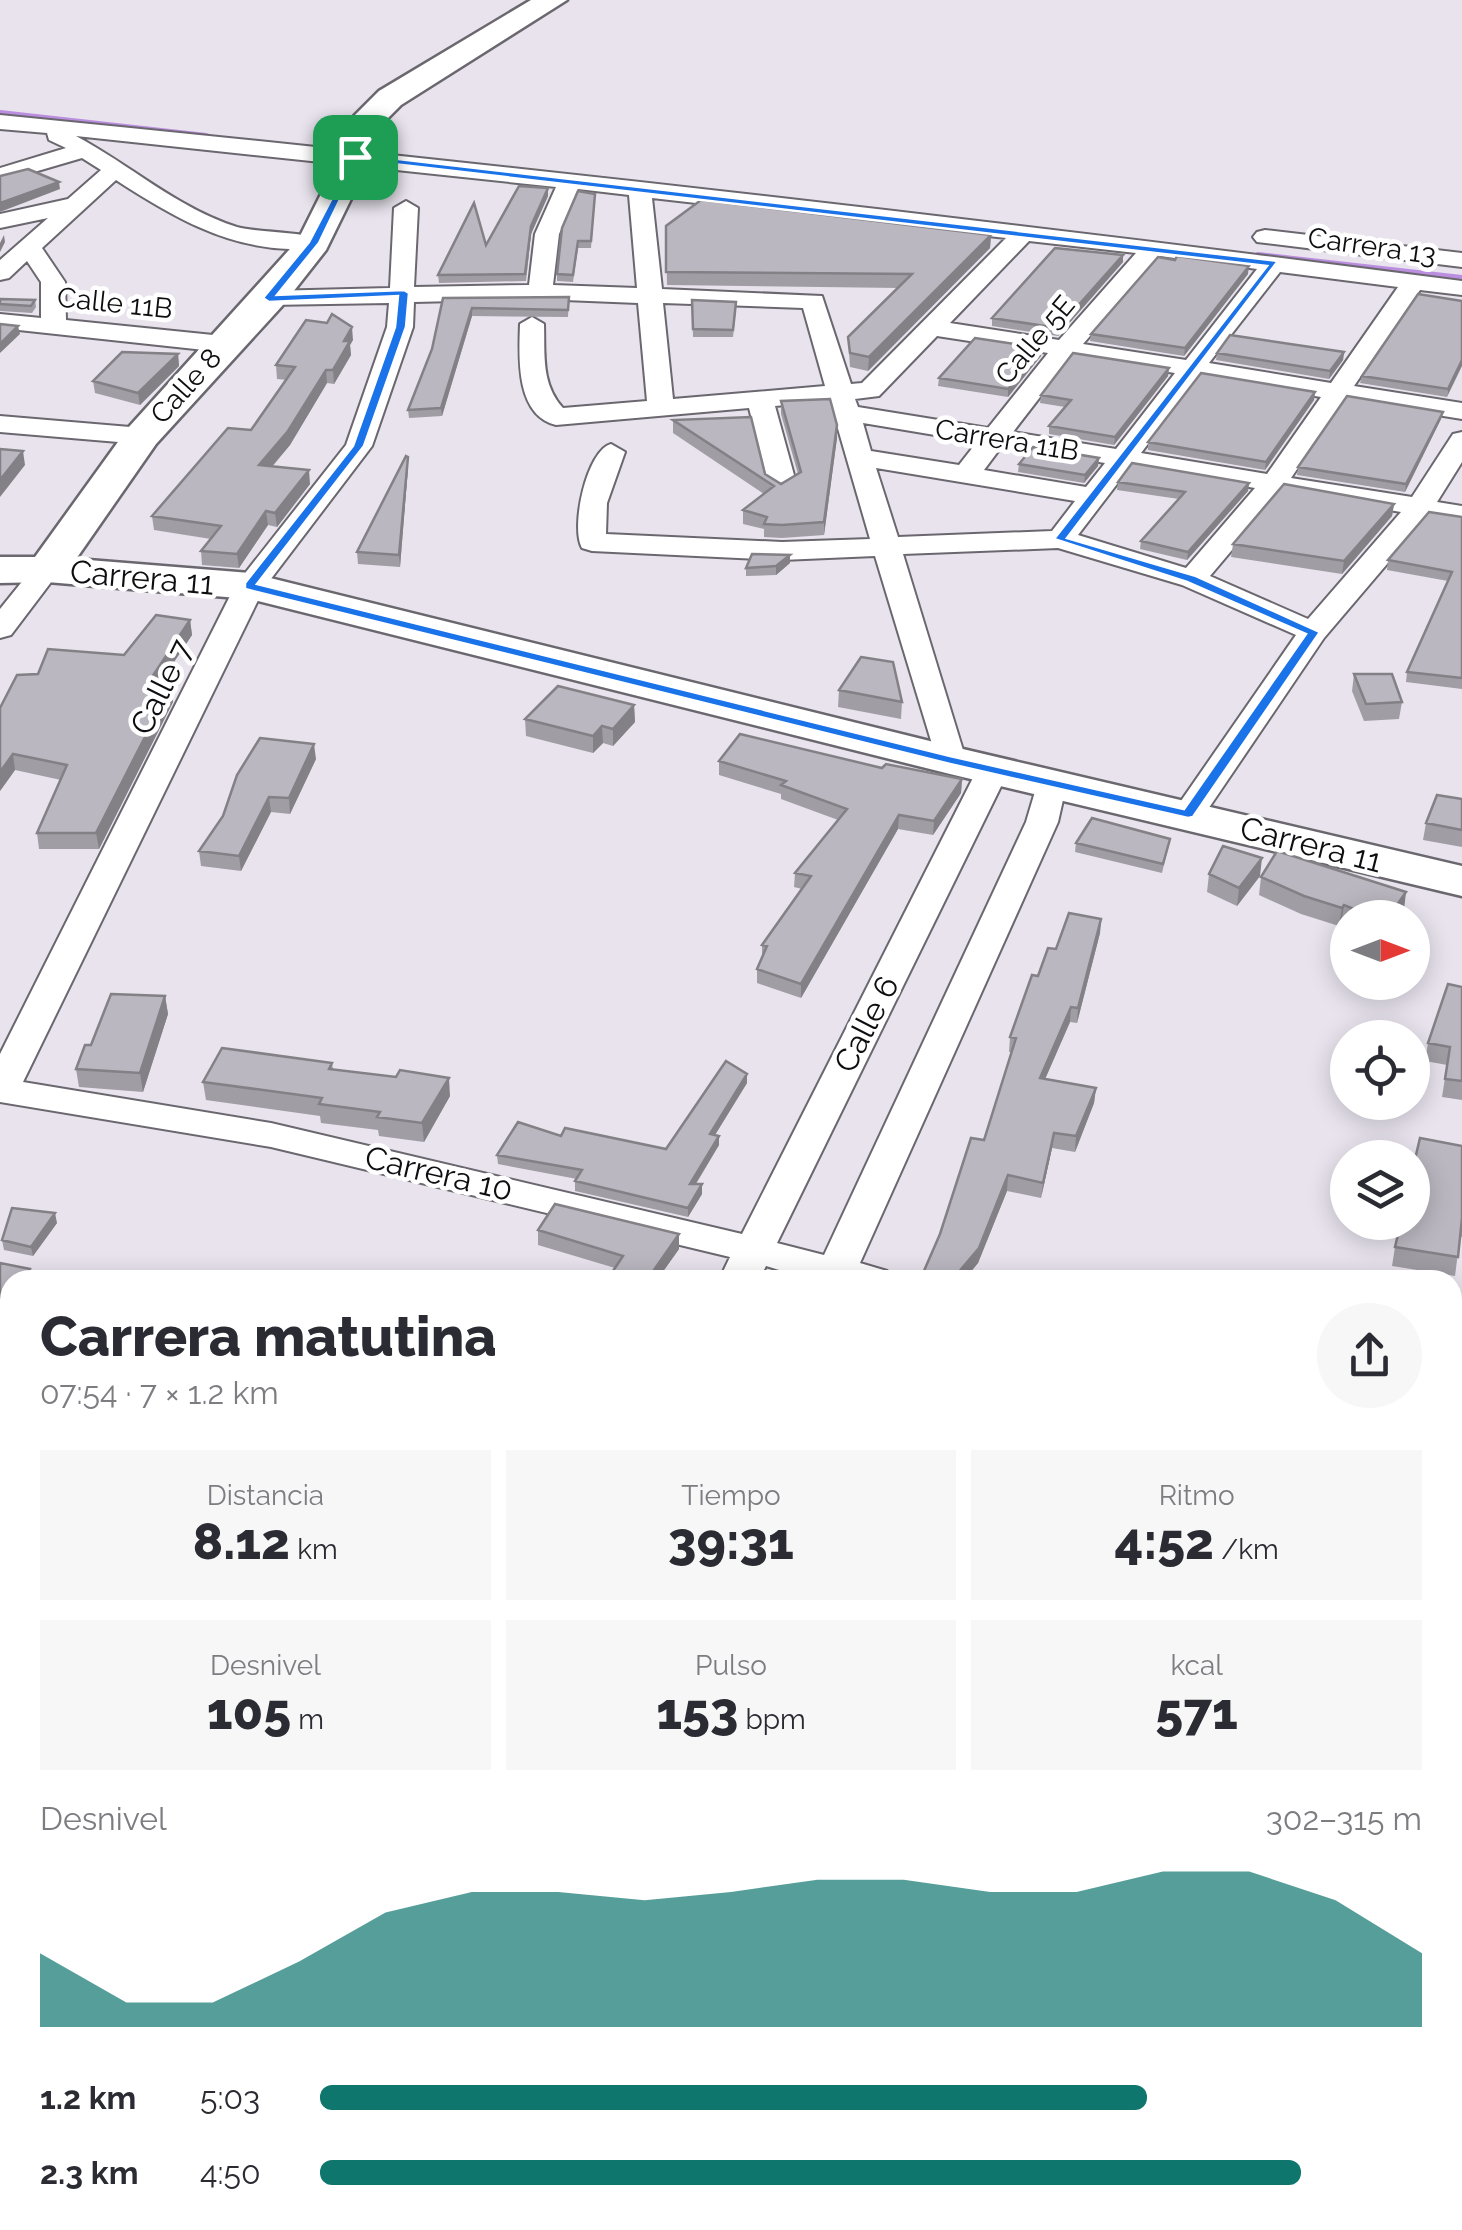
<!DOCTYPE html>
<html lang="es">
<meta charset="utf-8">
<style>
:root{--surface:#fff;--page:#f7f7f7;--text:#2b2b33;--muted:#7c7c81;--accent:#0f766e}
body{margin:0;font-family:Raleway,sans-serif;background:var(--page);color:var(--text);height:100vh;display:flex;flex-direction:column;font-size:38px;white-space:nowrap}
*{box-sizing:border-box;margin:0}
p{font-size:32px;color:var(--muted)}
.icon{flex:none;width:55px;height:55px;fill:none;stroke:currentColor;stroke-width:2;stroke-linecap:round;stroke-linejoin:round}
.map{position:relative;flex:1;overflow:hidden}
.side{position:absolute;left:0px;top:1270px;width:1462px;height:960px;display:flex;flex-direction:column;background:var(--surface);border-radius:30px 30px 0 0;box-shadow:0 5px 25px #0003}
.side>*{flex:none}
.needle{width:65px;rotate:90deg}
.tools{position:absolute;left:1330px;top:900px;display:grid;gap:20px}
.tools a{display:grid;place-items:center;width:100px;height:100px;border-radius:50%;background:var(--surface);box-shadow:0 5px 25px #0003;font-size:50px}
.pin{position:absolute;display:grid;place-items:center;width:85px;height:85px;color:#fff;margin:-42px;border-radius:20px;box-shadow:0 5px 15px #0006}
.round{display:grid;place-items:center;flex:none;width:105px;height:105px;border-radius:52px;background:var(--page)}
.head{display:flex;align-items:center;justify-content:space-between;height:170px;padding:0 40px}
h1{font-size:55px;font-weight:800;line-height:75px}
.metrics{display:grid;grid-template-columns:repeat(3,1fr);gap:15px;height:170px;padding:10px 40px}
.metrics div{display:grid;align-content:center;border-radius:0px;background:var(--page);text-align:center}
.metrics b{font-size:50px;font-weight:800}
.metrics small{font-size:28px;font-weight:400}
.metrics p{font-size:28px}
.chart{height:280px;padding:20px 40px}
.chart p{display:flex;justify-content:space-between}
.chart svg{width:100%;height:180px;margin-top:10px;fill:var(--accent);opacity:.7}
ul{padding:0 40px;list-style:none;font-size:32px}
li{display:grid;grid-template-columns:160px 120px 1fr;align-items:center;height:75px}
li i{height:25px;border-radius:12px;background:var(--accent)}
.map>svg:first-child{display:block}
.lines{fill:none;stroke-linecap:round;stroke-linejoin:round}
.stream{stroke:#bb8ee0;stroke-width:6}
.street-casing{stroke:#6b676f;stroke-width:4}
.secondary-casing{stroke:#6b676f;stroke-width:5}
.street{fill:#fff;fill-rule:evenodd}
.secondary{fill:#fff;fill-rule:evenodd}
.wall{fill:#a19da5}
.shaded-wall{fill:#838086}
.building{fill:#bbb7c0;stroke:#838086;stroke-width:2.5}
.route{fill:#1a73e8;stroke:#fff;stroke-width:2.5;fill-rule:evenodd}
.labels{text-anchor:middle;dominant-baseline:central;stroke-width:9;stroke-linejoin:round;paint-order:stroke}
.far-street-label{font-size:28px;fill:#0e0d10;stroke:#fff}
.street-label{font-size:32px;fill:#0e0d10;stroke:#fff}
</style>
<div class="map">
<svg width="1462" height="2230" viewBox="0 0 1462 2230">
<rect width="100%" height="100%" fill="#e8e3ed"/>
<g class="lines">
<path class="stream" d="M0,113L206,136
M1258,255L1462,278"/>
<defs>
<path id="street" d="M0,115C488,163 976,218 1462,281V295L1420,290L1354,386L1462,403V419L1344,400L1291,478L1412,497L1453,434L1462,432V462L1437,502L1462,506V522L1427,517L1324,638L1200,821H1176L1172,814L1296,635L1182,585L1058,548L903,554L966,760L961,767H939L875,556L782,560L592,551L582,548C570,527 587,450 611,444L625,452L607,503L606,534L782,542L870,539L830,401L775,406L797,486L783,494L769,486L749,408L556,425C515,415 519,356 520,324L532,317L544,324C545,355 541,384 563,408L647,401L638,303L540,299L414,302L413,327L372,446L264,588L23,1082L271,1123L742,1234L978,768L983,761H1005L1010,768L777,1243L824,1255L1026,822L1040,775H1062L1067,782L1058,822L860,1263L887,1271L893,1280H812L766,1266L759,1280H719L730,1257L271,1147L0,1102V1054L235,586L346,445L387,327L389,303L269,305L257,298L269,291L390,288L394,208L406,201L418,208L414,287L529,285L535,234L556,187L76,136C129,164 177,208 237,227C258,233 314,231 326,243C316,253 303,250 289,249C224,247 170,215 116,180L42,248L65,282L66,320L223,336L236,344L232,349L223,352L0,328V314L41,318V282L27,261L9,278L0,280V260L48,218L0,228V214L68,199L101,170L82,158L0,182V168L66,148L49,140L47,133L0,129ZM578,189L629,195L637,288L553,285L559,234ZM652,198L1006,238L862,383L851,384L822,296L662,289ZM1029,241L1136,253L1059,340L950,323ZM1160,256L1257,269L1186,360L1083,344ZM1280,272L1398,287L1331,383L1209,363ZM663,303L803,308L825,386L673,399ZM937,336L1048,353L988,428L858,407L855,399L879,396ZM1071,357L1175,373L1116,449L1013,432ZM1199,377L1321,397L1267,474L1141,453ZM863,423L977,442L959,465L871,451ZM1002,446L1105,463L1086,487L984,470ZM1130,467L1255,488L1186,568L1078,535ZM876,468L1075,501L1052,531L898,537ZM1281,492L1401,512L1308,619L1210,576Z
M1265,230L1462,253V267L1257,242L1253,237L1257,232Z
M0,416L142,428L155,436L142,444L0,432Z
M47,560L57,563L61,569L11,635L0,638V609L37,563Z
M1462,1412V1470L1452,1473V1415Z
M0,2023L10,2026V2070L0,2067Z
M365,2220H419L416,2230H360Z
M602,2220H702L707,2230H606Z
M1243,2220H1297L1296,2230H1240Z"/>
<path id="secondary" d="M531,0H567L401,105L380,126L373,154L326,250L282,306L156,444L76,559L250,573L950,746L1462,866V896L950,774L250,599L47,582L0,583V557H35L128,428L298,240L341,154L354,116L379,91Z"/>
</defs>
<use href="#street" class="street-casing"/>
<use href="#secondary" class="secondary-casing"/>
<use href="#street" class="street"/>
<use href="#secondary" class="secondary"/>
</g>
<path class="wall" d="M548,196L531,234L526,281L439,283L438,275L486,245Z
M595,201L591,248H578L573,282L557,281V274Z
M666,226L991,235L990,248L868,371L850,367L848,337L899,288L667,285Z
M1123,255V262L1058,336L992,326V318Z
M1175,260L1248,274L1184,356L1090,341L1091,334Z
M569,297L568,317L472,316L442,416L409,418L408,410L432,349L443,298Z
M0,299L35,300L36,307L32,313L0,311Z
M692,300L736,309L733,337H693Z
M1462,301L1447,397L1360,383L1362,376Z
M353,340L350,345L351,355L334,384L327,383L290,445L272,467L310,484L277,527L268,525L239,568L202,565L201,551L211,539L154,530L152,516L251,430L287,380L277,379L276,365Z
M1042,348L1041,356L1008,397L938,386L939,378Z
M1344,352L1343,360L1329,379L1216,360L1217,353Z
M178,354L179,366L140,405L95,393L93,381Z
M1169,368L1168,376L1114,445L1049,434V426L1065,407L1040,403L1041,395Z
M1315,392L1314,400L1265,470L1148,450V442Z
M781,401L837,438L824,535L782,538L764,537V529L743,524V510L764,494L673,433V420L781,484L798,474L781,414Z
M1443,412L1441,419L1405,492L1297,475L1298,467Z
M1099,458L1098,466L1084,483L1018,472L1019,464Z
M408,468L400,567L358,564L357,552Z
M1118,482L1249,483L1248,491L1187,560L1140,549L1141,541L1179,499L1117,490Z
M1394,504L1392,516L1342,574L1231,557L1233,544Z
M1462,517V689L1406,682L1407,672L1448,581L1387,570L1388,560Z
M790,563L776,575L746,576V568Z
M190,620L192,635L158,686H171L173,702L99,849H39L37,833L61,780L15,770L0,791L38,674L124,655Z
M1354,674L1402,702L1399,719L1364,721L1352,691Z
M839,690L902,702L901,719L838,707Z
M634,705L635,722L613,746L603,743L593,753L526,736L525,719Z
M316,759L290,814L271,812L241,871L201,866L199,851Z
M719,761L882,768L962,779L961,793L933,835L898,829L801,998L757,983V969L762,959V945L802,889L794,887L795,873L838,820L781,799V794L719,775Z
M1462,799V847L1423,840L1426,823Z
M1170,839L1162,873L1075,852L1076,843Z
M1209,874L1260,876L1237,906L1207,892Z
M1261,877L1404,910L1398,918H1348V925L1341,923L1339,926L1301,914L1259,895Z
M1101,919L1100,933L1077,1023L1070,1022L1045,1079L1096,1088L1094,1103L1075,1152L1052,1148L1041,1198L1007,1191L978,1263L964,1280H920L984,1140L1011,1052H1009L1010,1037L1038,976Z
M1462,987V1100L1442,1097L1447,1065L1425,1061L1428,1043Z
M165,996L168,1014L143,1092L79,1087L76,1069L91,1045Z
M332,1063L333,1069L450,1096L424,1142L379,1136L378,1130L321,1123L320,1116L206,1100L203,1082Z
M747,1074V1083L715,1135L719,1145L696,1184H702V1194L688,1217L575,1191V1181L577,1179L498,1164L497,1155L561,1136L666,1149Z
M1462,1146V1237H1460L1455,1276L1392,1266L1395,1247Z
M57,1223L33,1256L4,1250L2,1240Z
M538,1230L679,1249L657,1280H607L615,1268L538,1245Z
M1462,1673V1945L1452,1943V1714Z
M1452,2031L1462,2033V2114L1452,2111Z
M327,2220L323,2230H213L212,2225Z
M895,2220H944L943,2224Z"/>
<path class="shaded-wall" d="M59,182L60,189L0,212V203Z
M548,188V196L531,234L526,281L531,226Z
M4,235L5,242L0,252V243Z
M991,235L990,248L868,371L869,357Z
M1123,255V262L1058,336V328Z
M1249,266L1248,274L1184,356L1185,348Z
M472,308V316L442,416L441,408Z
M18,326L20,334L0,353V344Z
M352,327L353,340L350,345L351,355L334,384L333,370L344,341Z
M1042,348L1041,356L1008,397V389Z
M1344,352L1343,360L1329,379L1330,371Z
M178,354L179,366L140,405L138,393Z
M1462,360V366L1447,397L1448,389Z
M1169,368L1168,376L1114,445L1115,437Z
M326,370L327,383L290,445L261,479L259,465Z
M1315,392L1314,400L1265,470L1266,462Z
M1443,412L1441,419L1405,492L1406,484Z
M837,425V438L824,535V522Z
M23,451L25,465L0,497V480Z
M408,457V468L400,567L399,555Z
M1099,458L1098,466L1084,483L1085,475Z
M309,470L310,484L277,527L275,513Z
M1249,483L1248,491L1187,560L1188,552Z
M1394,504L1392,516L1342,574L1344,561Z
M266,511L268,525L239,568L237,554Z
M790,555V563L776,575V566Z
M190,620L192,635L148,701L146,686Z
M171,686L173,702L99,849L96,833Z
M634,705L635,722L613,746V729Z
M602,726L603,743L593,753V736Z
M314,744L316,759L290,814L289,798Z
M13,754L15,770L0,791V772Z
M962,779L961,793L933,835L934,821Z
M269,797L271,812L241,871L239,856Z
M899,815L898,829L801,998V984Z
M1262,858L1260,876L1237,906L1239,888Z
M1406,892L1404,910L1398,918H1388Z
M1344,905L1341,923L1339,926L1342,908Z
M1101,919L1100,933L1077,1023L1078,1008Z
M165,996L168,1014L143,1092L140,1073Z
M1071,1007L1070,1022L1039,1093L1040,1078Z
M747,1074V1083L710,1143V1134Z
M449,1078L450,1096L424,1142L422,1123Z
M1096,1088L1094,1103L1075,1152L1076,1136Z
M1054,1133L1052,1148L1041,1198L1043,1183Z
M719,1136V1145L690,1193V1184Z
M1008,1175L1007,1191L978,1263L964,1280H952Z
M702,1184V1194L688,1217V1208Z
M55,1213L57,1223L33,1256L31,1247Z
M679,1234V1249L657,1280H647Z
M10,1363V1389L2,1404L4,1415L0,1422V1382Z
M7,1456L10,1477L0,1497V1471Z
M10,1953V1983L0,2003V1974Z
M316,2220H327L323,2230H312Z
M582,2220H587L586,2230H579Z"/>
<path class="building" d="M28,169L59,182L0,203V176Z
M519,186L548,188L531,226L525,274L438,275L474,203L486,245Z
M578,191L595,194L591,241H578L573,275L557,274L562,228Z
M701,200L991,235L869,357L850,353L848,337L912,274L666,272V226Z
M1055,248L1123,255L1058,328L992,318Z
M1177,256L1249,266L1185,348L1091,334L1158,257L1175,260Z
M1418,294L1462,301V360L1448,389L1362,376Z
M569,297L568,310L472,308L441,408L408,410L432,349L443,298Z
M0,299L35,300L31,306L0,304Z
M692,300L736,302L733,330L693,329Z
M332,314L352,327L344,341H350L333,370H326L288,431L259,465L309,470L275,513L266,511L237,554L201,551L221,526L152,516L228,428L251,430L295,367L276,365L306,320L327,323Z
M0,324L18,326L0,344Z
M1230,335L1344,352L1330,371L1217,353Z
M975,338L1042,348L1008,389L939,378Z
M122,352L178,354L138,393L93,381Z
M1073,353L1169,368L1115,437L1049,426L1071,400L1041,395Z
M1201,373L1315,392L1266,462L1148,442Z
M1347,396L1443,412L1406,484L1298,467Z
M830,399L837,425L824,522L782,525L764,524L767,517L743,510L774,486L673,420L751,417L765,474L781,484L801,472L781,401Z
M1033,447L1099,458L1085,475L1019,464Z
M0,449L23,451L0,480Z
M406,456L408,457L399,555L357,552Z
M1132,463L1249,483L1188,552L1141,541L1185,492L1118,482Z
M1284,484L1394,504L1344,561L1233,544Z
M1429,512L1462,517V678L1407,672L1452,572L1388,560Z
M752,554L790,555L776,566L746,568Z
M156,615L190,620L146,686H171L96,833H37L67,765L13,754L0,772V708L17,675L38,674L48,649L124,655Z
M861,657L893,662L902,702L839,690Z
M1354,674H1392L1402,702L1366,704Z
M558,686L634,705L613,729L602,726L593,736L525,719Z
M740,734L882,768L886,764L962,779L934,821L899,815L801,984L757,969L767,946L762,945L811,876L795,873L847,809L781,785L786,781L719,761Z
M260,738L314,744L289,798L269,797L239,856L199,851L223,816L237,775Z
M1437,795L1462,799V830L1426,823Z
M1092,818L1170,839L1163,864L1076,843Z
M1223,846L1262,858L1239,888L1209,874Z
M1277,851L1406,892L1388,918H1376L1344,905L1342,908L1304,896L1261,877Z
M1069,913L1101,919L1078,1008L1071,1007L1040,1078L1096,1088L1076,1136L1054,1133L1043,1183L1008,1175L979,1248L952,1280H920L940,1234L971,1138L984,1140L1016,1038L1010,1037L1032,975L1038,976L1048,948L1056,949Z
M1448,984L1462,987V1081L1445,1079L1450,1047L1428,1043Z
M111,994L165,996L140,1073L76,1069L85,1045H91Z
M222,1048L332,1063L329,1069L396,1077L400,1070L449,1078L422,1123L377,1117L380,1112L319,1104L322,1098L203,1082Z
M726,1061L747,1074L710,1134L719,1136L690,1184H702L688,1208L575,1181L582,1170L497,1155L518,1122L561,1136L565,1128L666,1149Z
M1420,1138L1462,1146V1218L1458,1257L1395,1247L1401,1222H1412V1172Z
M555,1204L679,1234L647,1280H607L623,1256L538,1230Z
M12,1208L55,1213L31,1247L2,1240Z
M0,1263L30,1269L26,1280H10V1318L4,1331L10,1332V1363L0,1382Z
M0,1456H7L0,1471Z
M1462,1674V1924L1452,1922V1714Z
M0,1927L10,1928V1953L0,1974Z
M1452,2031L1462,2033V2093L1452,2091Z
M214,2220H316L312,2230H250L212,2225Z
M521,2220H582L579,2230H518Z
M650,2224L680,2230H648Z"/>
<path class="route" d="M355,154L1278,261L1067,538L1196,576L1320,632L1193,817L1188,818L950,764L245,589V583L353,446L395,327L398,296L269,302L263,298L309,242ZM359,160L1267,266L1054,539L1187,582L1306,634L1184,809L950,756L257,584L364,446L406,327L409,293L404,290L277,295L319,243Z"/>
<g class="labels">
<g class="far-street-label">
<text transform="translate(1372 246) rotate(8)">Carrera 13</text>
<text transform="translate(115 303) rotate(6)">Calle 11B</text>
<text transform="translate(1035 340) rotate(-50)">Calle 5E</text>
<text transform="translate(186 386) rotate(-48)">Calle 8</text>
<text transform="translate(1007 440) rotate(9)">Carrera 11B</text>
</g>
<g class="street-label">
<text transform="translate(142 577) rotate(5)">Carrera 11</text>
<text transform="translate(161 687) rotate(-64)">Calle 7</text>
<text transform="translate(1311 844) rotate(14)">Carrera 11</text>
<text transform="translate(866 1024) rotate(-63)">Calle 6</text>
<text transform="translate(439 1173) rotate(13)">Carrera 10</text>
</g>
</g>
</svg>
<div class="tools">
<a><svg class="needle" viewBox="-14 -14 28 28"><path d="M0-13l5 13h-10z" fill="#e53935"/><path d="M0 13l5-13h-10z" fill="#7c7c81"/></svg></a>
<a><svg class="icon" aria-label="locate" viewBox="0 0 24 24"><circle cx="12" cy="12" r="6"/><path d="M12 2v4M12 18v4M2 12h4M18 12h4"/></svg></a>
<a><svg class="icon" aria-label="layers" viewBox="0 0 24 24"><path d="M12 4l9 5-9 5-9-5zM3 14l9 5 9-5"/></svg></a>
</div>
<div class="pin" style="left:355px;top:157px;background:#1e9e55"><svg class="icon" aria-label="arrive" viewBox="0 0 24 24"><path d="M6 21V4h12l-3 4 3 4H6"/></svg></div>
<section class="side">
<div class="head"><div><h1>Carrera matutina</h1><p>07:54 · 7 × 1.2 km</p></div><a class="round"><svg class="icon" aria-label="share" viewBox="0 0 24 24"><path d="M12 15V3M7 8l5-5 5 5M5 13v7h14v-7"/></svg></a></div>
<div class="metrics">
<div><p>Distancia</p><b>8.12<small> km</small></b></div>
<div><p>Tiempo</p><b>39:31</b></div>
<div><p>Ritmo</p><b>4:52<small> /km</small></b></div>
</div>
<div class="metrics">
<div><p>Desnivel</p><b>105<small> m</small></b></div>
<div><p>Pulso</p><b>153<small> bpm</small></b></div>
<div><p>kcal</p><b>571</b></div>
</div>
<div class="chart"><p><span>Desnivel</span>302–315 m</p>
<svg viewBox="0 0 160 44" preserveAspectRatio="none"><path d="M0 44V26L10 38L20 38L30 28L40 16L50 11L60 11L70 13L80 11L90 8L100 8L110 11L120 11L130 6L140 6L150 13L160 26V44z"/></svg>
</div>
<ul>
<li><b>1.2 km</b>5:03<i style="width:75%"></i></li>
<li><b>2.3 km</b>4:50<i style="width:89%"></i></li>
</ul>
</section>
</div>
